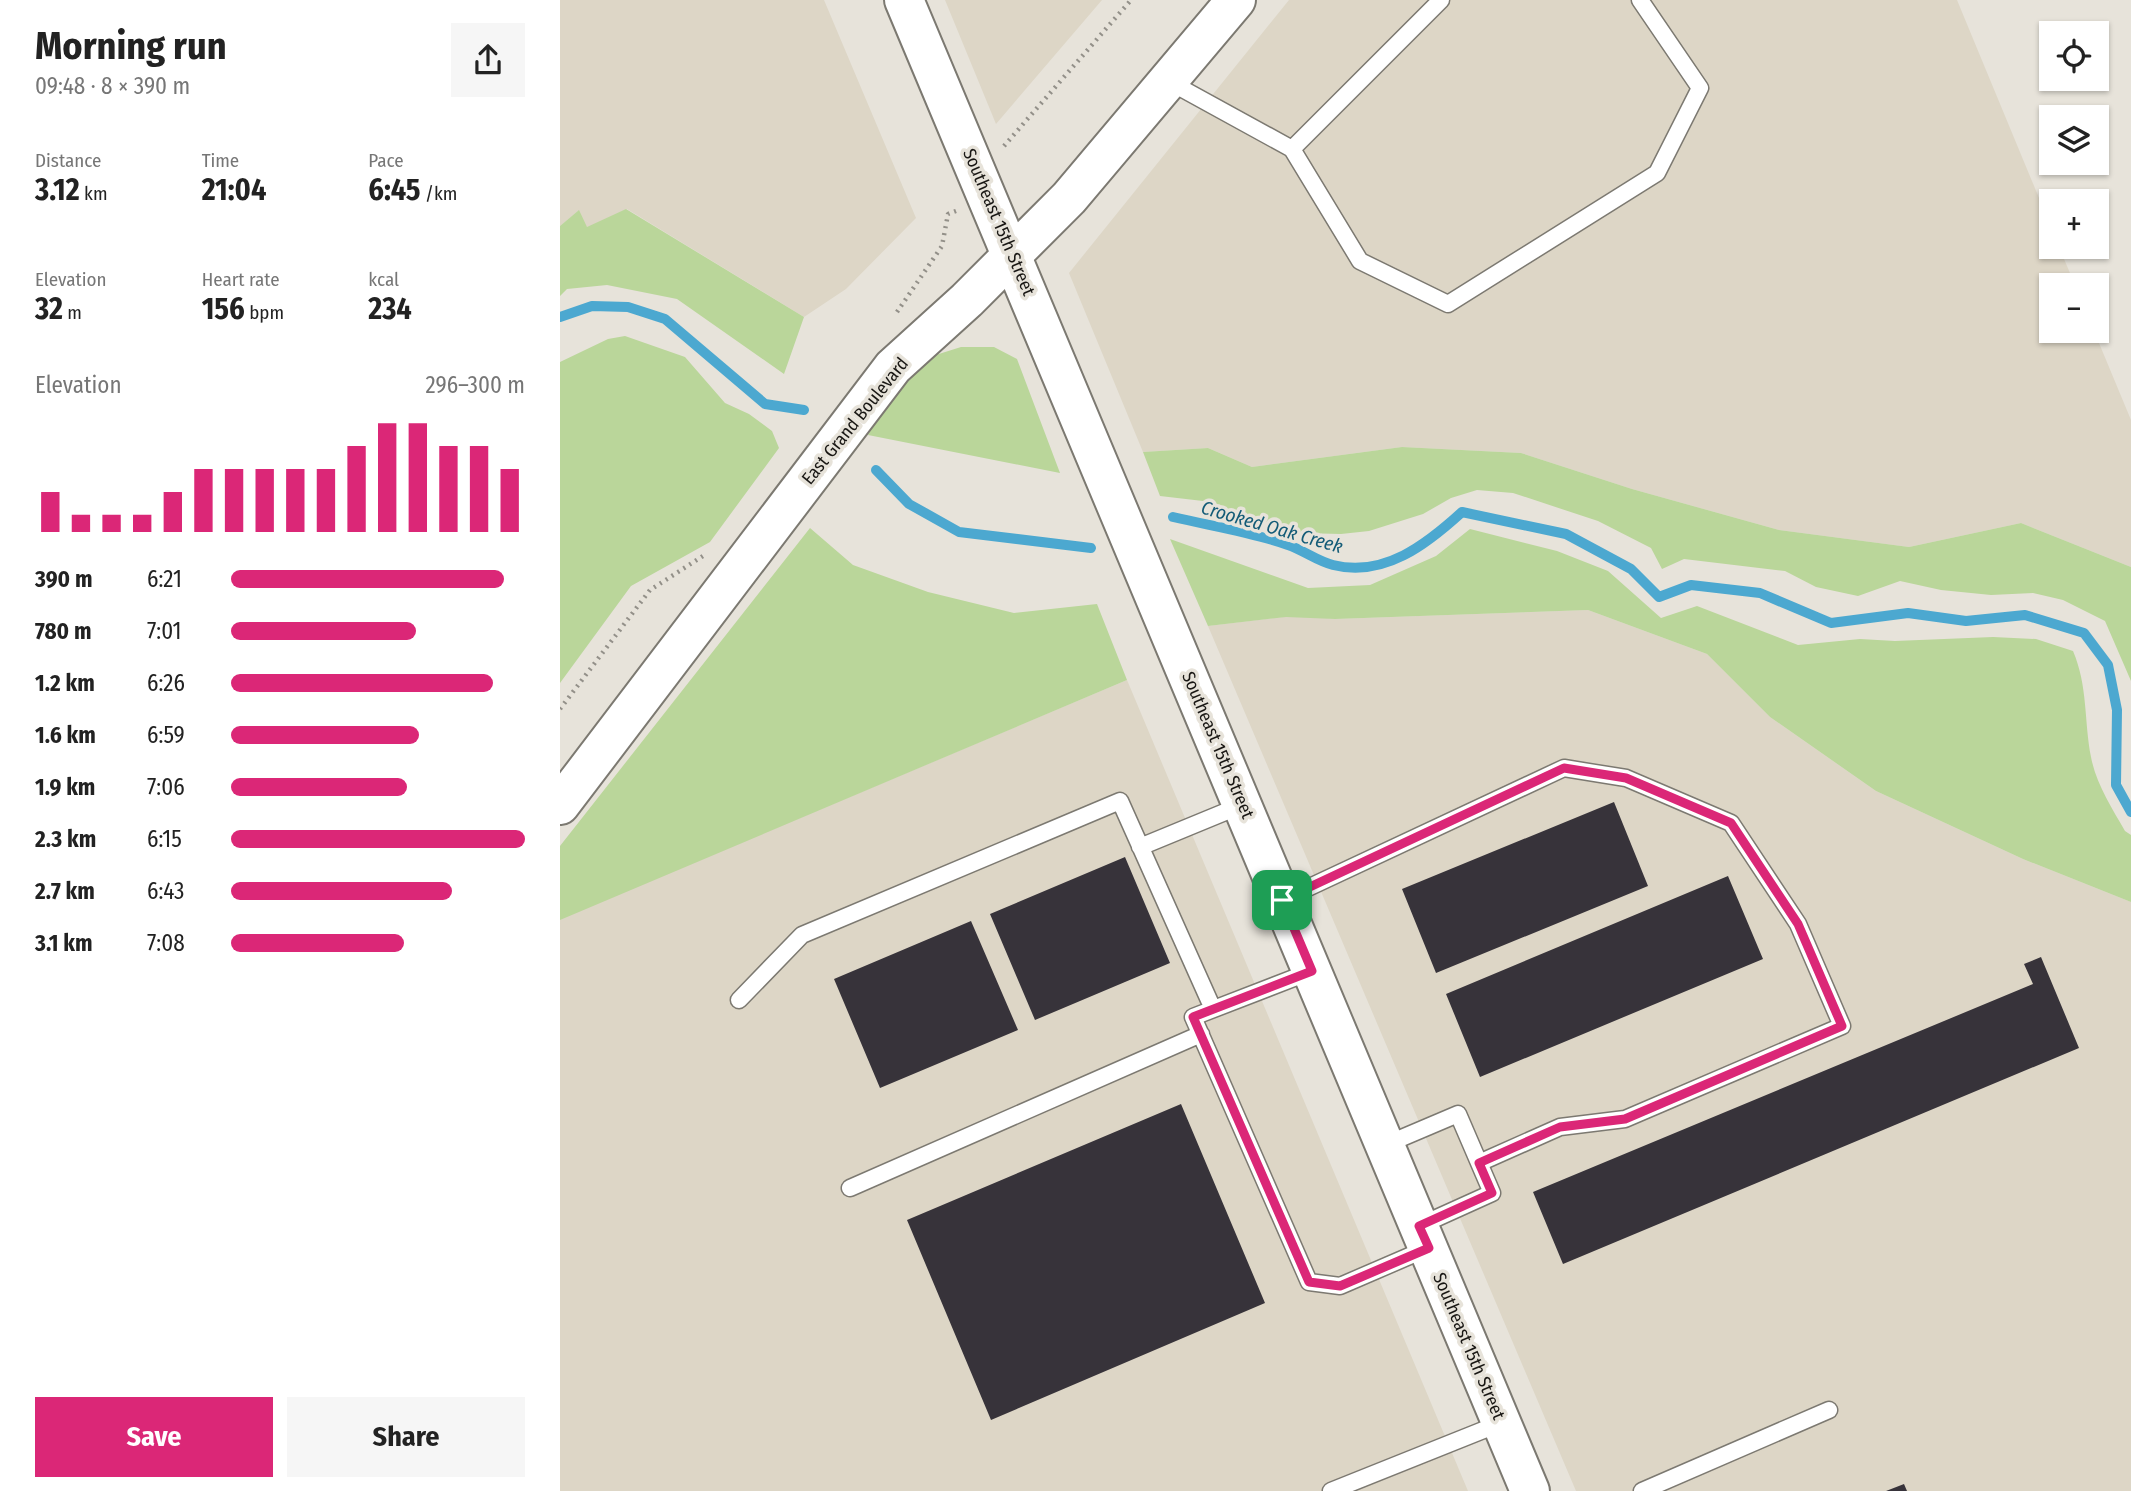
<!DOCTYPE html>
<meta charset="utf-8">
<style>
:root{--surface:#fff;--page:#f6f6f6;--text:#222;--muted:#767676;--accent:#db2777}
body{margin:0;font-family:"Fira Sans Condensed",sans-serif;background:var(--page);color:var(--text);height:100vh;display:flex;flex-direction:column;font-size:26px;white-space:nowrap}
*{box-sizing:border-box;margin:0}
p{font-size:23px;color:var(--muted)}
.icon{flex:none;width:38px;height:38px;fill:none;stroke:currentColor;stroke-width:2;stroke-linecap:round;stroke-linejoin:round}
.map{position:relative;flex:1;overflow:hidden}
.drawer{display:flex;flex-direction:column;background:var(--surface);width:560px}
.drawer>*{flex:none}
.buttons{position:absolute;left:1479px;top:21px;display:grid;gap:14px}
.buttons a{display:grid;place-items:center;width:70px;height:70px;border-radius:0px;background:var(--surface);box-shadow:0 2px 5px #0004;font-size:35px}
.pin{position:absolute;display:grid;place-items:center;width:60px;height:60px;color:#fff;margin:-30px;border-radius:14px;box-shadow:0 4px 10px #0006}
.round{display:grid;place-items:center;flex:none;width:74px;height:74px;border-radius:0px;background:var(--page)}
.overview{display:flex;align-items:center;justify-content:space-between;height:119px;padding:0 35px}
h1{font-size:38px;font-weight:700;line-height:52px}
.figures{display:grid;grid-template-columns:repeat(3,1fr);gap:10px;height:119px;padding:7px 35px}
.figures div{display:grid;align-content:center}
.figures b{font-size:30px;font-weight:700}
.figures small{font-size:19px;font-weight:400}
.figures p{font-size:19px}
.chart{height:196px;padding:14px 35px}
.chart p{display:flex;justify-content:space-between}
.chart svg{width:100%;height:126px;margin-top:7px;stroke:var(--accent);stroke-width:6}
.primary-button{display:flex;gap:14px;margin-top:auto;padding:14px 35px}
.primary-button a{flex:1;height:80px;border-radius:0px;background:var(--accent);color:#fff;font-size:28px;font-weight:700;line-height:80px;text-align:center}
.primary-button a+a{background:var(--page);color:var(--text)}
ul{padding:0 35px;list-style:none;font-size:23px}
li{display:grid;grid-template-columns:112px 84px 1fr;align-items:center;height:52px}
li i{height:18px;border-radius:9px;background:var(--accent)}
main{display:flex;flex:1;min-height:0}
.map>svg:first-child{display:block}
.built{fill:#ddd6c6}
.green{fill:#bad69a}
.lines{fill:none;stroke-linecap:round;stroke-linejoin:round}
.stream{stroke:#4ca8d0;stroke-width:10}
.building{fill:#37333a}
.service-casing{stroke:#7c7971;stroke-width:19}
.tertiary-casing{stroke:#7c7971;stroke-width:42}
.secondary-casing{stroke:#7c7971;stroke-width:42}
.path{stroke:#939089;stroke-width:4.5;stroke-dasharray:2 5;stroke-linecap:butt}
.service{stroke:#fff;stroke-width:16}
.tertiary{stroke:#fff;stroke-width:38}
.secondary{stroke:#fff;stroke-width:38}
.route-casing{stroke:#fff;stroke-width:14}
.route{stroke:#db2777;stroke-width:9}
.labels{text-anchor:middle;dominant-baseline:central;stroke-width:7;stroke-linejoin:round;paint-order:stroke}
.street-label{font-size:18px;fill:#191714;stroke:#e7e3da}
.water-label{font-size:19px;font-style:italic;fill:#135b77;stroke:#e7e3da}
</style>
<main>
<section class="drawer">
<div class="overview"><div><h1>Morning run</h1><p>09:48 · 8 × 390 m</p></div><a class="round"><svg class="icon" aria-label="share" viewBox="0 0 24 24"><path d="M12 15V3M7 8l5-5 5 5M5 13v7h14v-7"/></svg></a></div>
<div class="figures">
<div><p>Distance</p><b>3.12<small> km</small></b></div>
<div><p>Time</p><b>21:04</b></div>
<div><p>Pace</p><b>6:45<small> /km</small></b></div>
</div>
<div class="figures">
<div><p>Elevation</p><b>32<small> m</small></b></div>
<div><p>Heart rate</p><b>156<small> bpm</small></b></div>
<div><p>kcal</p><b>234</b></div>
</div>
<div class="chart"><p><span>Elevation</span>296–300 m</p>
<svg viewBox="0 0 160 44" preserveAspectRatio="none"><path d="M5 44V30M15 44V38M25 44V38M35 44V38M45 44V30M55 44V22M65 44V22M75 44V22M85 44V22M95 44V22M105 44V14M115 44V6M125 44V6M135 44V14M145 44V14M155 44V22"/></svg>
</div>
<ul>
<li><b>390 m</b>6:21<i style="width:93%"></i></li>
<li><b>780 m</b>7:01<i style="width:63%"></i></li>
<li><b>1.2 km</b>6:26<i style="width:89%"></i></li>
<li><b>1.6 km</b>6:59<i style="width:64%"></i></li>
<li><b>1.9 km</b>7:06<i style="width:60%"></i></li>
<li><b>2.3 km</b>6:15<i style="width:100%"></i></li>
<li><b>2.7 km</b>6:43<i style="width:75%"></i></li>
<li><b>3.1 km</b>7:08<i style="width:59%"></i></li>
</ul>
<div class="primary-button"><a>Save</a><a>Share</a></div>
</section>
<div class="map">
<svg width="1571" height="1491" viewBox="0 0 1571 1491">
<rect width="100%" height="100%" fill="#e7e3da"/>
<path class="built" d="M0,0H264L356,218L286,289L244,317L67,209L27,228L18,211L0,226Z
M385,0H542L436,124Z
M729,0H1397L1491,227V247H1499L1515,285H1491V331H1534L1571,420V567L1461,523L1349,547L1219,530L1072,489L961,453L842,447L692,467L648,448L583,452L509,273Z
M1028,610L1147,654L1210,717L1316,791L1463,859L1571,902V1491H1016L648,626L739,615L775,619Z
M567,680L908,1491H0V919Z"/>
<path class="green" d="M66,209L244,317L224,374L117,299L47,285L7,289L0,296V226L19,210L27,227Z
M65,336L125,357L165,403L189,414L212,431L219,448L150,542L71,586L0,683V362L48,339Z
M401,347H434L457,359L500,473L308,435L322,409L363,359Z
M842,447L961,453L1072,489L1219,530L1349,547L1461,523L1571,567V681L1545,621L1503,600L1473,593L1431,595L1381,590L1340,581L1298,596L1256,587L1225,571L1124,559L1102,569L1091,548L1038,521L953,493L917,490L891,498L863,514L809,531L781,534L740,533L643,501L600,496L583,452L648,448L692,467Z
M250,528L293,565L368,592L454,613L537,604L567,680L0,920V846Z
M910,529L997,551L1048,571L1101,618L1137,606L1238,645L1300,639L1335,641L1433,637L1476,639L1513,651C1528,686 1524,721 1531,757C1536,784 1552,808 1565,831L1571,835V902L1463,859L1316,791L1210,717L1147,654L1028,610L775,619L726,617L648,626L610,539L748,588L810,585L876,556Z"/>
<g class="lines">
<path class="stream" d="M0,317L32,306L68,307L105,319L205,404L244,410
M316,470L349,504L399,532L531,548
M613,517C651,526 692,532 728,545C743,550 757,561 773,565C824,578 867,544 902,512L1006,534L1071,569L1099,597L1131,585L1200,593L1271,623L1348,613L1406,621L1465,615L1524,633L1548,665L1557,710L1556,785L1571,812"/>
</g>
<path class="building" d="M1054,802L1088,886L876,973L842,889Z
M565,857L610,963L475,1020L430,914Z
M1168,876L1203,959L920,1077L886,994Z
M411,921L458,1030L320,1088L274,979Z
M1481,957L1519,1048L1003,1264L973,1192L1473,984L1464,964Z
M621,1104L705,1303L431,1420L347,1220Z
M1344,1484L1347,1491H1326Z"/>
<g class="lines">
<defs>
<path id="service" d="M608,81L732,149L800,261L888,304L1097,173L1140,88L1080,0
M732,149L881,0
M580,847L682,805
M722,900L1004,768L1066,778L1171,823L1238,924L1282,1026L1065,1119L1000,1127L919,1163
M752,971L633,1017L749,1282L780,1286L868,1248
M179,1000L242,935L560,801L653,1009
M825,1145L898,1114L932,1193L859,1226
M290,1188L641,1034
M771,1491L941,1423
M1082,1491L1269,1410"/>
<path id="tertiary" d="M0,805L333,367L407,300L509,198L676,0"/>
<path id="secondary" d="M344,0L970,1491"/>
</defs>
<use href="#service" class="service-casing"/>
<use href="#tertiary" class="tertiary-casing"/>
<use href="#secondary" class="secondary-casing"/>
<path class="path" d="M444,146L571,0
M337,312L382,246L388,214L396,211
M0,709L90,590L143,556"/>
<use href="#service" class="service"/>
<use href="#tertiary" class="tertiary"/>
<use href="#secondary" class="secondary"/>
</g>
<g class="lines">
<defs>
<path id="route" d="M1004,768L1066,778L1171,823L1238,924L1282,1026L1065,1119L1000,1127L919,1163L932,1193L859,1226L869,1248L780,1286L749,1282L633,1017L752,971L722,900Z"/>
</defs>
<use href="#route" class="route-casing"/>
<use href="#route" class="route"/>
</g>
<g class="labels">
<g class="street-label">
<text transform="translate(439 222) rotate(67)">Southeast 15th Street</text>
<text transform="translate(295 421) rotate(-51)">East Grand Boulevard</text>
<text transform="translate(658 745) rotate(67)">Southeast 15th Street</text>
<text transform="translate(909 1346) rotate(67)">Southeast 15th Street</text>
</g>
<g class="water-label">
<text transform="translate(712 527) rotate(16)">Crooked Oak Creek</text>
</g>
</g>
</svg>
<div class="buttons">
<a><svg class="icon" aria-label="locate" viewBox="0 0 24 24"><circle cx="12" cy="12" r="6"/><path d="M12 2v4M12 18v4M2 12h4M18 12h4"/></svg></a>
<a><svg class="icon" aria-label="layers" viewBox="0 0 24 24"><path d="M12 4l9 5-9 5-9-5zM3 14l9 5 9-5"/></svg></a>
<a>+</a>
<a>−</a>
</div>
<div class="pin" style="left:722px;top:900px;background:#1e9e55"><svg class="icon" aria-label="arrive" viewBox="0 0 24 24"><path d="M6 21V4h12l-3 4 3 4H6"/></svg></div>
</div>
</main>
